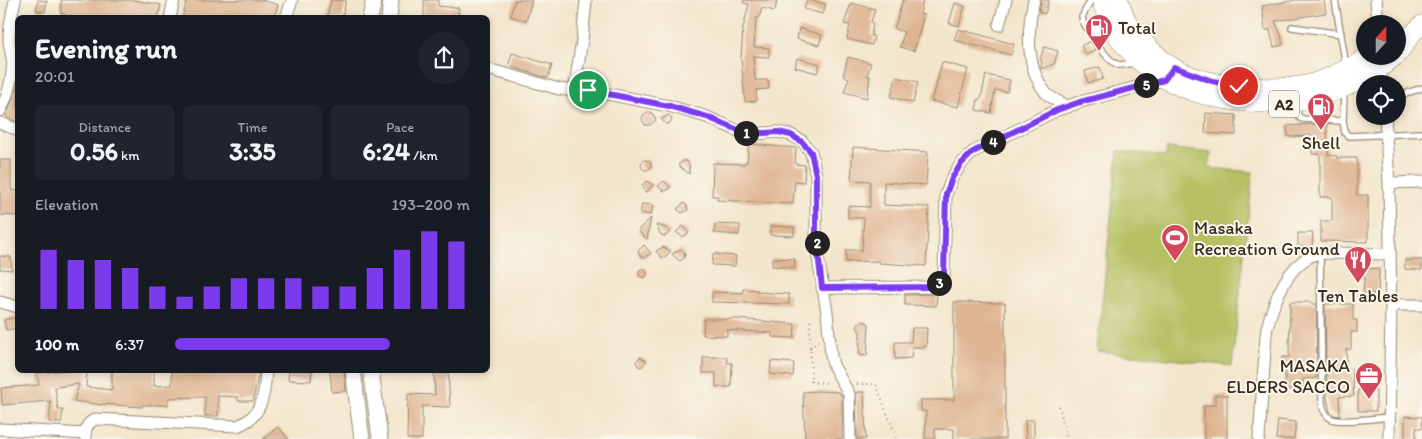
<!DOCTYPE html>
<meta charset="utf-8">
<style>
:root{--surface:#171b24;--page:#20242c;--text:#f1f3f6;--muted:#9ea1a6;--accent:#7c3aed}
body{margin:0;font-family:Itim,sans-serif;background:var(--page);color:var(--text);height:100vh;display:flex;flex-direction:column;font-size:19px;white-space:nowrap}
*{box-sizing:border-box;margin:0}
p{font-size:16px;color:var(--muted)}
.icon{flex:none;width:28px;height:28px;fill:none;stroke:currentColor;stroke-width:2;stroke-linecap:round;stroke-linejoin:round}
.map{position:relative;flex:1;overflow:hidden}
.panel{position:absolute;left:15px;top:15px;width:475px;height:358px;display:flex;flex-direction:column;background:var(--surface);border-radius:8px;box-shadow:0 2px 8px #0003}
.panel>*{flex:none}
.needle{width:32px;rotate:21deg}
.fabs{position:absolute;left:1356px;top:15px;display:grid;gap:10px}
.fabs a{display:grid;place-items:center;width:50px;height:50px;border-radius:50%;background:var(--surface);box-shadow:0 2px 8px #0003;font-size:25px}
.pin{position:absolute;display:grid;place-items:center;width:42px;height:42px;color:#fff;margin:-21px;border:2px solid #fff;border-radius:50%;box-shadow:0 1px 5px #0007}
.km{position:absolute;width:25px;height:25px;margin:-12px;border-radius:50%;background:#222;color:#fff;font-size:14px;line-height:25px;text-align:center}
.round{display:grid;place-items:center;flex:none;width:52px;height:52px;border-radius:26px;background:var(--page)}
.summary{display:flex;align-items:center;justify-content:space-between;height:85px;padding:0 20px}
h1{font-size:28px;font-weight:700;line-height:38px}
.metrics{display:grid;grid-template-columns:repeat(3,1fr);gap:8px;height:85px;padding:5px 20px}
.metrics div{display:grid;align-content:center;border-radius:8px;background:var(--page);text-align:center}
.metrics b{font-size:25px;font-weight:700}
.metrics small{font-size:14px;font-weight:400}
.metrics p{font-size:14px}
.chart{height:140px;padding:10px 20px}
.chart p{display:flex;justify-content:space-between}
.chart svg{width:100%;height:90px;margin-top:5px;stroke:var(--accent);stroke-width:6}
ul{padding:0 20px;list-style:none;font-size:16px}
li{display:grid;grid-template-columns:80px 60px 1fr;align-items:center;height:38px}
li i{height:12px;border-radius:6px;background:var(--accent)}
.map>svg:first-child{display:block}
.green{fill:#b4c062;stroke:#787540}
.building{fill:#deb491}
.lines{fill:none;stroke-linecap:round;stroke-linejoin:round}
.lane-casing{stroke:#978874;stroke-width:8}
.street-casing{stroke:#978874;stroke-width:13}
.secondary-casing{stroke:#978874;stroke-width:17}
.primary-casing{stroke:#978874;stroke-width:19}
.path{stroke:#978874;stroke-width:2;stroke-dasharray:1 4;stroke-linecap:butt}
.lane{stroke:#fff;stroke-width:5.5}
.street{stroke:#fff;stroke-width:11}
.secondary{stroke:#fff;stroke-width:15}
.primary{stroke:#fff;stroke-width:18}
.route-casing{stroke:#fff;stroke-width:10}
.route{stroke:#7c3aed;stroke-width:6}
.labels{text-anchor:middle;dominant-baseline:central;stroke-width:4;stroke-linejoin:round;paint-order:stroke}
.shield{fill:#fbf7ec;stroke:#75685c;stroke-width:1}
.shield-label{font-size:16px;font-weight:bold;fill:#3b2a1e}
.poi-label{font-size:18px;fill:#3b2a1e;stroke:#fbf7ec;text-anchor:start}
</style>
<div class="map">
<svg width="1422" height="439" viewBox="0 0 1422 439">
<rect width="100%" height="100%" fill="#fbf7ec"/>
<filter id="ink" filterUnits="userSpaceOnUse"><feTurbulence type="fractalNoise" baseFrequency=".02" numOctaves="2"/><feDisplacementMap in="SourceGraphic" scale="10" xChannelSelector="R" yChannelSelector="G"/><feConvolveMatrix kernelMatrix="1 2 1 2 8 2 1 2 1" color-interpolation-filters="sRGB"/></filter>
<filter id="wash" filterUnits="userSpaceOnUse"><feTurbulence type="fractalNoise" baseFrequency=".0096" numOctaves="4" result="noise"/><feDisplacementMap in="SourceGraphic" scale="20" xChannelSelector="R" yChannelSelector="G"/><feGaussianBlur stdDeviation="1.12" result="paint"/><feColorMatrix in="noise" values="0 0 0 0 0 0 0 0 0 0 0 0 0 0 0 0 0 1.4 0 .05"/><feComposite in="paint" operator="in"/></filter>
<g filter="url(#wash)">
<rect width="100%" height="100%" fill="#f3e5cb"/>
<path class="green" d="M1167,148L1211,153L1209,168L1253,172L1232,366L1097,351L1118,151L1166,156Z"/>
<g id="blocks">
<path class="building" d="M38,0L47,1L45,12L36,10Z
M61,0H134L161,5L158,18H64L65,14H61Z
M187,0H262L278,5L274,18H267L253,13L251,18H182Z
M331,0H346L342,18H327Z
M424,0H438V6L459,8L458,18L440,16L439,18H424Z
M515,0H532L526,21L510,16Z
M744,0H777L775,11L762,8L759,18H756L754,47L769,48V57L753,56L755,80H768L769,89L756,90L757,101L745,102L741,58L743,28L749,4L743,3Z
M807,0L826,4L823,14L804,9Z
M903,0H923L920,14L924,15L914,51L900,47L904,32L894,29Z
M1041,0H1049L1045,14L1039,12Z
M1296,0H1324L1326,13L1275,21L1281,35L1283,45L1274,47L1270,30H1265L1262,6Z
M851,3L875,9L871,22L873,23L871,36H874L872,45L847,39L850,25L844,24Z
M955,3L965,6L959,26L949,23Z
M799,28L822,35L819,45L797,39Z
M958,29L1014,44L1011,55L954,40Z
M1090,41L1096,50L1086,55L1081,46Z
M1044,47L1058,51L1054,64L1041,69L1042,61L1040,60Z
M512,53L552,65L548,78L508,66Z
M848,57L871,63L867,76H870L867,98L844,92L849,78L843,76Z
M797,58L820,64L817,73L795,67Z
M942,62L968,69L958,107L931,101L934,91H935Z
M1100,67L1103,79L1088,83L1085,71Z
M986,75L1010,80L1007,92L995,90L991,113L976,110L978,99H981Z
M896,77L918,82L913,103L891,97Z
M18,85V122L6,117Z
M1326,111L1327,116L1312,115L1311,112Z
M648,112L653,114L656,120L650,125H645L642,119L644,114Z
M1206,113L1236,115V135L1205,133Z
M669,115L672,119L670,123L666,124L661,119Z
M1312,124L1327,125L1328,155L1337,156V158H1357V195H1368V242L1321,241V221H1332V197H1320V154H1312L1311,136L1288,137L1287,126Z
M749,144L796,148L795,164L805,165L804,182L795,181L793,204L717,200L718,196H712L713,163L744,164L745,162H747Z
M853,147L928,152L926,185L884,182V205L929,207L926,266L879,263V261L846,262V250H862L864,218H848V206L870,207V181L851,180Z
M641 165a5 5 0 1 1 10 0a5 5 0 1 1-10 0Z
M0,160H11V190L18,191V216L0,215Z
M683,161H687L689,164V174L678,165Z
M647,181L653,185L646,193L642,185Z
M664,181L670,186L668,190L664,191L658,186Z
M684,203L687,206L688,210L682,213L677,209Z
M642,204L653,205L651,215L640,213Z
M651,218L647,239L640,233L639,231L640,228Z
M715,224L740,225L739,235L714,233Z
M656,225L666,228L671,232L665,236L661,235Z
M683,226L689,233L683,237L676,232Z
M770,226L794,227V236L770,235Z
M1298,233H1313L1312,247H1298Z
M644,245L651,253L644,258L640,256L638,251Z
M663,247L671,251L666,256L662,258L656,251Z
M681,249L685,253L684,258L680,261L672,254Z
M713,254L736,256L735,266L712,265Z
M0,256L11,257L12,270L0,269Z
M772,258L795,259L794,268L772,266Z
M1405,260H1422V270L1405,269Z
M1365,268L1379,269L1378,294L1363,293Z
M638.5 273a4.5 4.5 0 1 1 9 0a4.5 4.5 0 1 1-9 0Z
M743,289L758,290L757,292L789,294V304L712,302V292L743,293Z
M932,294L937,295L936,306L905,305V295Z
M954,302L1005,303V439H954V429H935V439H925L926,411H921V400H954Z
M1290,302H1311V304H1316L1317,378L1303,379V389L1285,390V366H1282V357H1289Z
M1325,304H1353V320H1357V332H1351V349H1346L1347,369H1352L1354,396L1339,397L1340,416L1334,415L1330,412L1327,398Z
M16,317L18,328L6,330L4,320Z
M704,319H737L795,324L794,338L772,337V333L727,330V336L703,335Z
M864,321L869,324L867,356L859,355L860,333L857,326L859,323Z
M912,328H927L926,347H912L911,358L895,359V342H911Z
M640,357L647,361L641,367L638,366L636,362Z
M703,357H727V363H732L731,387H716V373H703Z
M771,361L794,363L793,376L770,374Z
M67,370H87L86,387L112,390V370H154V386L172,385V370H258V376L253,401H238V397L218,396V416H205V397L168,398V405H142V407L102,404V405L74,401L79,384L55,387L58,410H63L61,423L49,422L51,401L2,405L1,388L39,385L37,373Z
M289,370H312L311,381L288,380Z
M330,370H344L346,391L332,392Z
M434,370H448L450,407L422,406V439H407L408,394L435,395Z
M1358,390H1376V411H1358Z
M818,391L838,392L842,396V439H805L803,392Z
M856,392H864L866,439H857Z
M1215,395H1227V439H1204V406L1215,405Z
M1405,416L1422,417V428H1416V439H1405Z
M1025,420H1034V439H1026Z
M1278,420L1296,422L1294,439H1276Z
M278,427L289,439H263Z"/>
</g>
</g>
<g filter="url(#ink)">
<use href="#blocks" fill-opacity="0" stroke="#978874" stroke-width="1"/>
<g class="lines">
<defs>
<path id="lane" d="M1091,0L1082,17L1083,22C1091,33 1106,62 1119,65C1124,65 1130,63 1135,63
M1335,0L1346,66
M1292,27L1341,34
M1344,91L1343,121L1345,133L1349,136L1422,133
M1398,96L1422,88
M1295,104L1298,116L1302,119L1343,121
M1320,253L1322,403C1323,410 1325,416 1332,419C1341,423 1378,418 1389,417"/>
<path id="street" d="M1034,0C1027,29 1026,67 1045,92C1049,98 1061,102 1068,107
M1376,0L1378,24
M170,18L174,0
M286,18L292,0
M999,25L1006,0
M1379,56L1382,84
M488,69L559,89L574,91L588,90L669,106L707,117L743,133L752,134L778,132L791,135L802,141L811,152L816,175V234L818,258L827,312L831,356L833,365L849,394L850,439
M574,91L582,40L586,0
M0,111C8,97 14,74 12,58C11,51 9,45 9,39C9,25 12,13 15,0
M1385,116L1389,183L1391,305L1389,439
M0,123L18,130
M1389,183L1422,182
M822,288L932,287C939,285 941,281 944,275L946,194L952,178L961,164L973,152L1057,110L1080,102L1164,80L1166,78
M0,302L18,307
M1391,305H1422
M0,429L85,434
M86,439C84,429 87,423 96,419L237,426C262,418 265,394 266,370
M1259,439C1261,415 1262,390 1264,366C1265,354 1265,340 1267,328C1274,300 1289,260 1320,253L1390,254"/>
<path id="secondary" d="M370,18L374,0
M389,18L391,0
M353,370L362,439
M371,370L380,439"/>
<path id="primary" d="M1101,0C1121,70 1187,100 1254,103C1264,103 1275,105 1285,104C1324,99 1366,82 1396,56
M1119,0C1122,7 1124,15 1127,21C1132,30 1140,38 1147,45C1155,53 1163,61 1173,67C1206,87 1271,91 1308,84C1329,79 1351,66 1370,56
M1398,54L1413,33L1422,24"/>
</defs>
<use href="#lane" class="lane-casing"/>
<use href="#street" class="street-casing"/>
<use href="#secondary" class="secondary-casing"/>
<use href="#primary" class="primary-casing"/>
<path class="path" d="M810,321L811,382L830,383
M810,348L818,341
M857,384H876L897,439
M1059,406L1067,439"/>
<use href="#lane" class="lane"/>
<use href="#street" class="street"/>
<use href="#secondary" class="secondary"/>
<use href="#primary" class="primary"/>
</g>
</g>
<g class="lines" filter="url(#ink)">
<defs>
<path id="route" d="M588,90L669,106L707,117L743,132L752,134L778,132L791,135L802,142L811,152L816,175V234L822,288L932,287L941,281L944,275L946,194L952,178L961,164L973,152L1057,110L1080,102L1164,80L1174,67L1212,81L1239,86"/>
</defs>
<use href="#route" class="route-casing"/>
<use href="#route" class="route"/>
</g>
<defs>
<symbol id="fuel-pin" viewBox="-11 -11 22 30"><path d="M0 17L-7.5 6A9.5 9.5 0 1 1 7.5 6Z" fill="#d1495b" stroke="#fbf7ec"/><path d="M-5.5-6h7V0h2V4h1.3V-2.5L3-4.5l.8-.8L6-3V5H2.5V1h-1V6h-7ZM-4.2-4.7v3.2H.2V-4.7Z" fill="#fff"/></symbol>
<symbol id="stadium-pin" viewBox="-11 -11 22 30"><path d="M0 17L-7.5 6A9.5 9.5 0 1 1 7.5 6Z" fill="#d1495b" stroke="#fbf7ec"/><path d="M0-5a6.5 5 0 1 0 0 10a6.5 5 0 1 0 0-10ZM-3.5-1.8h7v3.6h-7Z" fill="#fff"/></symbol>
<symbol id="restaurant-pin" viewBox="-11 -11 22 30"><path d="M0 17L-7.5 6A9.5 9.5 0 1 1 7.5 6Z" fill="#d1495b" stroke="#fbf7ec"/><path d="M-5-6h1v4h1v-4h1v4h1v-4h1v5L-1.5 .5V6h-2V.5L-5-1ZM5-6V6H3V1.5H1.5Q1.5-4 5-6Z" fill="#fff"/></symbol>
<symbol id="office-pin" viewBox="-11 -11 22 30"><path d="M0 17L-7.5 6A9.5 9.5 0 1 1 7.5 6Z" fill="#d1495b" stroke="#fbf7ec"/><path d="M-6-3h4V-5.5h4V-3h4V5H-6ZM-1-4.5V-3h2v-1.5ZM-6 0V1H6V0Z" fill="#fff"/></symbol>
</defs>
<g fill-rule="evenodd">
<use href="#fuel-pin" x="1083" y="12" width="32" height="43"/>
<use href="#fuel-pin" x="1305" y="91" width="32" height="43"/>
<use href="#stadium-pin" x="1159" y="222" width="32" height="43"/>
<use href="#restaurant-pin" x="1342" y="244" width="32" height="43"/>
<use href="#office-pin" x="1353" y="360" width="32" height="43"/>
</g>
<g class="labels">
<rect class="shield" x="1269" y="90.5" width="30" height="27" rx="4"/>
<g class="shield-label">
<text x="1284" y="104">A2</text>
</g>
<g class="poi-label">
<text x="1118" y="28">Total</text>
<text x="1321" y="143" text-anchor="middle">Shell</text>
<text x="1194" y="228">Masaka<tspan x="1194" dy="21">Recreation Ground</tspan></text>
<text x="1358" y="296" text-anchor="middle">Ten Tables</text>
<text x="1350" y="366" text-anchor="end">MASAKA<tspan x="1350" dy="21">ELDERS SACCO</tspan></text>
</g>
</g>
</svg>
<div class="fabs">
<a><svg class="needle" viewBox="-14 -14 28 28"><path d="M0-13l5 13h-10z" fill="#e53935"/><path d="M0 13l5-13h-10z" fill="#9ea1a6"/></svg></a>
<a><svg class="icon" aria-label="locate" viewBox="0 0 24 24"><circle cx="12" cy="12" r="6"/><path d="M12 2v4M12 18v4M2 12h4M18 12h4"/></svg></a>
</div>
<div class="pin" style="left:588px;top:90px;background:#1e9e55"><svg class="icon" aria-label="arrive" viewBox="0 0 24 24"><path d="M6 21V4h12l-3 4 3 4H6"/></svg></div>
<div class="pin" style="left:1239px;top:86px;background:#d93025"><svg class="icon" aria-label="check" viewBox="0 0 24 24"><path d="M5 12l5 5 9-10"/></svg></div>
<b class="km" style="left:746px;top:133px">1</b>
<b class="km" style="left:817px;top:243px">2</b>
<b class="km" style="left:939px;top:283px">3</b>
<b class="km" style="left:993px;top:142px">4</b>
<b class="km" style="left:1146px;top:85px">5</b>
<section class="panel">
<div class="summary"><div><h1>Evening run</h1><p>20:01</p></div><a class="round"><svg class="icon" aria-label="share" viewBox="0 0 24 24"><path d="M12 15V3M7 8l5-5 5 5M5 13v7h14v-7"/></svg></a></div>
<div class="metrics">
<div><p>Distance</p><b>0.56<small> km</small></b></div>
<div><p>Time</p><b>3:35</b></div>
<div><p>Pace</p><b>6:24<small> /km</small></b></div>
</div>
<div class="chart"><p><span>Elevation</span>193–200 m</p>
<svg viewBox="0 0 160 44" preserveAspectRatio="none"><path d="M5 44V15M15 44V20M25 44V20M35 44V24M45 44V33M55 44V38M65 44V33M75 44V29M85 44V29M95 44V29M105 44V33M115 44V33M125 44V24M135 44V15M145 44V6M155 44V11"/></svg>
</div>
<ul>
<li><b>100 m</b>6:37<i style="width:73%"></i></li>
</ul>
</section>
</div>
